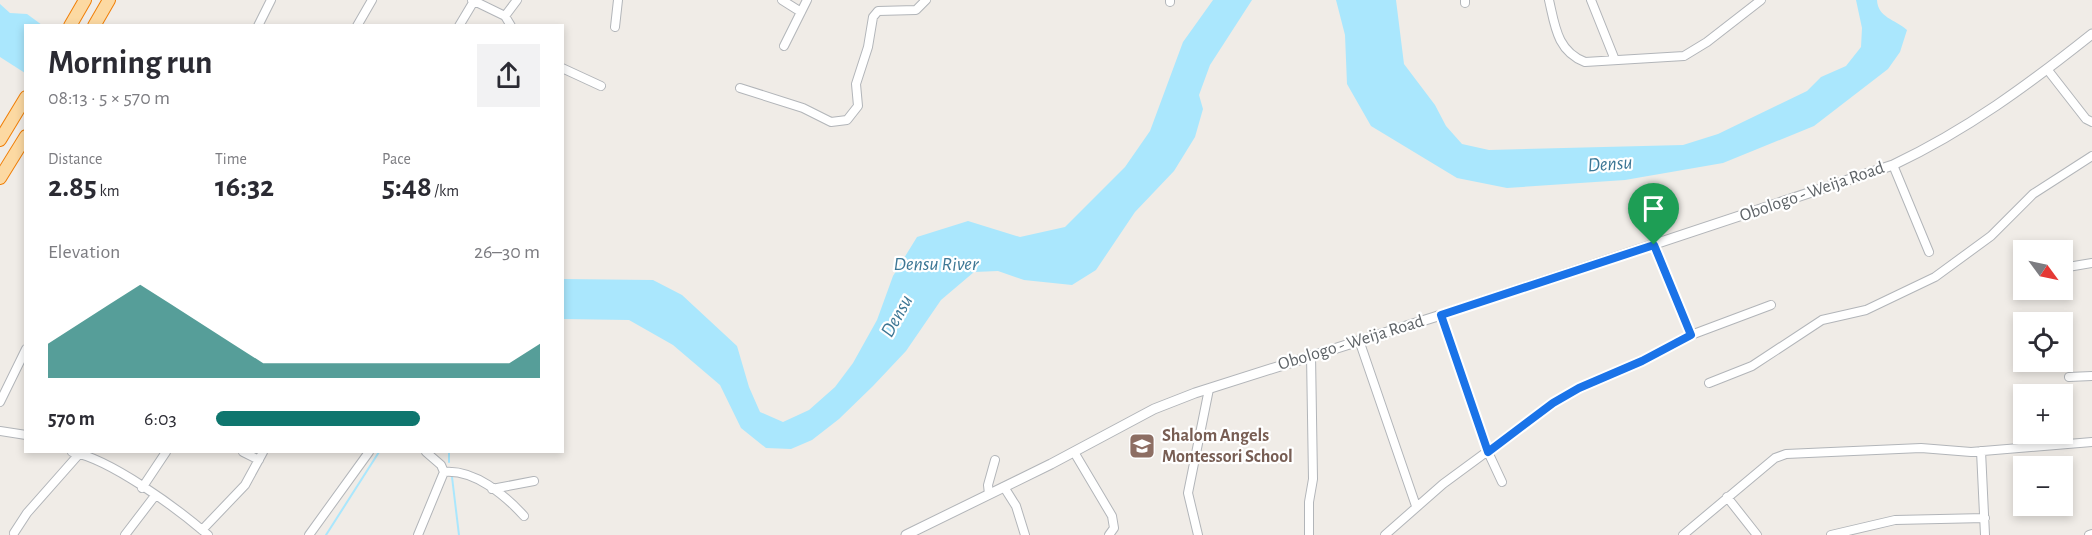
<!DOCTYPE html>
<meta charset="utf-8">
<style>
:root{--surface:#fff;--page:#f2f2f3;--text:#2b2b33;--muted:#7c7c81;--accent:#0f766e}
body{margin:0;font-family:"Alegreya Sans",sans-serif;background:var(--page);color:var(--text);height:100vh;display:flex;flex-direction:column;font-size:22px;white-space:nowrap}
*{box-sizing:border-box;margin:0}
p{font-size:20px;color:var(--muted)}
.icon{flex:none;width:33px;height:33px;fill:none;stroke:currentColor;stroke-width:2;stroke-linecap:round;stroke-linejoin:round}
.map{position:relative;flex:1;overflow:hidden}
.side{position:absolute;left:24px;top:24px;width:540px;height:429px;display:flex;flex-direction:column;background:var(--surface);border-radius:0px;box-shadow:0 3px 9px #0003}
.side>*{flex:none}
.needle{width:39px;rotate:123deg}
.buttons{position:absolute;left:2013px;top:240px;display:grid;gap:12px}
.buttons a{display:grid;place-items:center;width:60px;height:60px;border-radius:0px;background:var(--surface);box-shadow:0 3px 9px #0003;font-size:30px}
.pin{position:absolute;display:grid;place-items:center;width:51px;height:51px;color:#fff;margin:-62px -26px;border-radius:50% 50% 50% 0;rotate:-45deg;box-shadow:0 0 6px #0007}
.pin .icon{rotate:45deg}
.round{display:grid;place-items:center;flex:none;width:63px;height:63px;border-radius:0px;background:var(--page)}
.head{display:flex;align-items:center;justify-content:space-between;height:102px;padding:0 24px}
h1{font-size:33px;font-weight:700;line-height:45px}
.stats{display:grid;grid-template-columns:repeat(3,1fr);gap:9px;height:102px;padding:6px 24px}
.stats div{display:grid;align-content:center}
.stats b{font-size:30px;font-weight:700}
.stats small{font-size:16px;font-weight:400}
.stats p{font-size:16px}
.chart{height:168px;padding:12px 24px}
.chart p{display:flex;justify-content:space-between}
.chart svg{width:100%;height:108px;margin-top:6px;fill:var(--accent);opacity:.7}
ul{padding:0 24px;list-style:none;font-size:20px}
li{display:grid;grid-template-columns:96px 72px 1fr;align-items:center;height:45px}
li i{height:15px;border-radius:8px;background:var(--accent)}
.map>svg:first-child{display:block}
.water{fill:#aae7fd}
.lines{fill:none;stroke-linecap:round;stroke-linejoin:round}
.stream{stroke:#aae7fd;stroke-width:2}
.minor-casing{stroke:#b2b5b9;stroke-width:10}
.tertiary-casing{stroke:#b2b5b9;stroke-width:11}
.trunk-casing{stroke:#f07f07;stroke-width:14}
.minor{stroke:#fff;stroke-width:8}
.tertiary{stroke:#fff;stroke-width:9}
.trunk{stroke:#fcd9a2;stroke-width:12}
.route-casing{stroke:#fff;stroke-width:12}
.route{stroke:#1a73e8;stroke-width:8}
.labels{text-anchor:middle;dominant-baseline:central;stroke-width:4.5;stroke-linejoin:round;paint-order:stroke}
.street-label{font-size:18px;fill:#5e6367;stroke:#fff}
.education-label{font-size:18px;font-weight:bold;fill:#785e54;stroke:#fff;text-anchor:start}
.water-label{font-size:20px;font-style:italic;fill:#3d7795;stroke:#fff}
</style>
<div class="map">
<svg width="2092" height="535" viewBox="0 0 2092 535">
<rect width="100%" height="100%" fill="#f0ece7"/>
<path class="water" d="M1213,0H1252L1210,65L1199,95L1203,109L1195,137L1174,171L1135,212L1096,270L1072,285L1024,280L998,271L974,272L941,300L906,351L873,386L839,419L812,440L791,449L766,448L741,428L720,385L673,345L629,320L563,319V279L653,280L682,295L737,346L749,387L760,412L783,422L809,410L835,387L853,363L877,320L893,276L917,237L968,221L1020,237L1065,227L1125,167L1150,131L1183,42Z
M1336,0H1396L1404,64L1435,105L1446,126L1462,144L1489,150L1683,145L1718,134L1807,91L1821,77L1846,66L1861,47L1862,28L1856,0H1877C1878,18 1895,19 1907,30L1900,52L1888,69L1814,126L1723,163L1625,180L1507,188L1457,178L1371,126L1347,84L1345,35Z
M0,4L10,13L27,14L42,25L26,26L25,73L0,57Z"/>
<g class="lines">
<path class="stream" d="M449,452V462
M452,477L459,535
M326,535L379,452"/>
<defs>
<path id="minor" d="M472,0L505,16L511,26
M782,0L801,12
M1465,0V3
M1549,0C1555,26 1557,51 1585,62L1684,56L1707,42L1761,0
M1591,0L1615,60
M1170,2V0
M505,16L517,0
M258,26L271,0
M357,26L372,0
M459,26L474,1
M615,27L618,0
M784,46L807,0
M562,68L601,86
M2047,69L2086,119L2092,122
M740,88L803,108L831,122L847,120L858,106L856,84L868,47L873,17L878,11L916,10L926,0
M1893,165L1929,252
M1654,245L1691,335L1771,305
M2062,268L2092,263
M1441,315L1488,452L1502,482
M1359,340L1416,506
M2069,377L2092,376
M1709,383L1752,366L1822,320L1866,310L1935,277L1991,236L2033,194L2092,156
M0,402L26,349
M0,431L26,435
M1981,451L1985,535
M72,452C110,459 177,508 208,535
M243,452L259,460
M1074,452L1112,516L1114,528L1109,535
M444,472C474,469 505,495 524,516
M1004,487L1016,506L1025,535
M142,488L166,452
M492,489L534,481
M989,494L988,485L995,460
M1727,497L1757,535
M202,530L245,485L263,452
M14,533L27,513L80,453
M125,535L154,497
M309,535L369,452
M418,535L444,472L441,465L426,452
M1198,535L1188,493L1209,389
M1309,535V502L1313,479L1311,355
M1385,535L1443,484L1553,403L1579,388L1642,361L1691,335
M1683,535L1775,458L1786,454L1921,448L1971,452L2092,442
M1831,535L1895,520L1985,518
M2089,535L2092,534"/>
<path id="tertiary" d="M906,535L1051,464L1154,409L1195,393L1441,315L1893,165C1967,130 2028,85 2092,34"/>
<path id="trunk" d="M70,26L85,0
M94,26L109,0
M0,140L26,97
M0,178L26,136"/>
</defs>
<use href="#minor" class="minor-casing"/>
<use href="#tertiary" class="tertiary-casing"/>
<use href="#trunk" class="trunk-casing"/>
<use href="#minor" class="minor"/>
<use href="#tertiary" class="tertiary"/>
<use href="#trunk" class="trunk"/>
</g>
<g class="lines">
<defs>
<path id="route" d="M1654,245L1691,335L1642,361L1579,388L1553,403L1488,452L1441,315Z"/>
</defs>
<use href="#route" class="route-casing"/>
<use href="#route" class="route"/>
</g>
<defs>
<symbol id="school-square" viewBox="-11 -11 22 22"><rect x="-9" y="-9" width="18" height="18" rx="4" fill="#8d6e63" stroke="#fff"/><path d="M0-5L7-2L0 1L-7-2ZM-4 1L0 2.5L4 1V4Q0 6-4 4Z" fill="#fff"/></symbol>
</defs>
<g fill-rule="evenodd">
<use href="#school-square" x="1127" y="431" width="30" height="30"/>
</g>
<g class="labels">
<g class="street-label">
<text transform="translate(1812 192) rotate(-19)">Obologo - Weija Road</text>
<text transform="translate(1351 343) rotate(-17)">Obologo - Weija Road</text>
</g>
<g class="education-label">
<text x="1162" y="436">Shalom Angels<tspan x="1162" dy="21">Montessori School</tspan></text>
</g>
<g class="water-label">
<text transform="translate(1610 164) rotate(-4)">Densu</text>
<text x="936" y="264">Densu River</text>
<text transform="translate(897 316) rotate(-61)">Densu</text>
</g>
</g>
</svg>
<div class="buttons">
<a><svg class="needle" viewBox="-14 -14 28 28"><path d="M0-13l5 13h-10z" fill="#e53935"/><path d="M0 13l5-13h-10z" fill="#7c7c81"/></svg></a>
<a><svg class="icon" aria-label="locate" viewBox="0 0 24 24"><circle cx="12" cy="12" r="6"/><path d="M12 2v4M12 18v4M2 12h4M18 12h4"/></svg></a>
<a>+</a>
<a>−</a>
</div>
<div class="pin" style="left:1654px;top:245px;background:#1e9e55"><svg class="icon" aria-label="arrive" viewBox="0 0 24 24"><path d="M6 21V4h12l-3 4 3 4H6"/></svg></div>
<section class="side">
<div class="head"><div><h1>Morning run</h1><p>08:13 · 5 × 570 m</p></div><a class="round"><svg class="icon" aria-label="share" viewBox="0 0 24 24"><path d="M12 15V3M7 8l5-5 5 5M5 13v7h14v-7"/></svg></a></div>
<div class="stats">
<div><p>Distance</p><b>2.85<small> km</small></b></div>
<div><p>Time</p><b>16:32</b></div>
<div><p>Pace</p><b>5:48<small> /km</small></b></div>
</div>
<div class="chart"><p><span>Elevation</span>26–30 m</p>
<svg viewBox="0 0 160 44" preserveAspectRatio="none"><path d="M0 44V30L10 22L20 14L30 6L40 14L50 22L60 30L70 38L80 38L90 38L100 38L110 38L120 38L130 38L140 38L150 38L160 30V44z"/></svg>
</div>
<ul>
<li><b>570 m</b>6:03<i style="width:63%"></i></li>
</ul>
</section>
</div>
